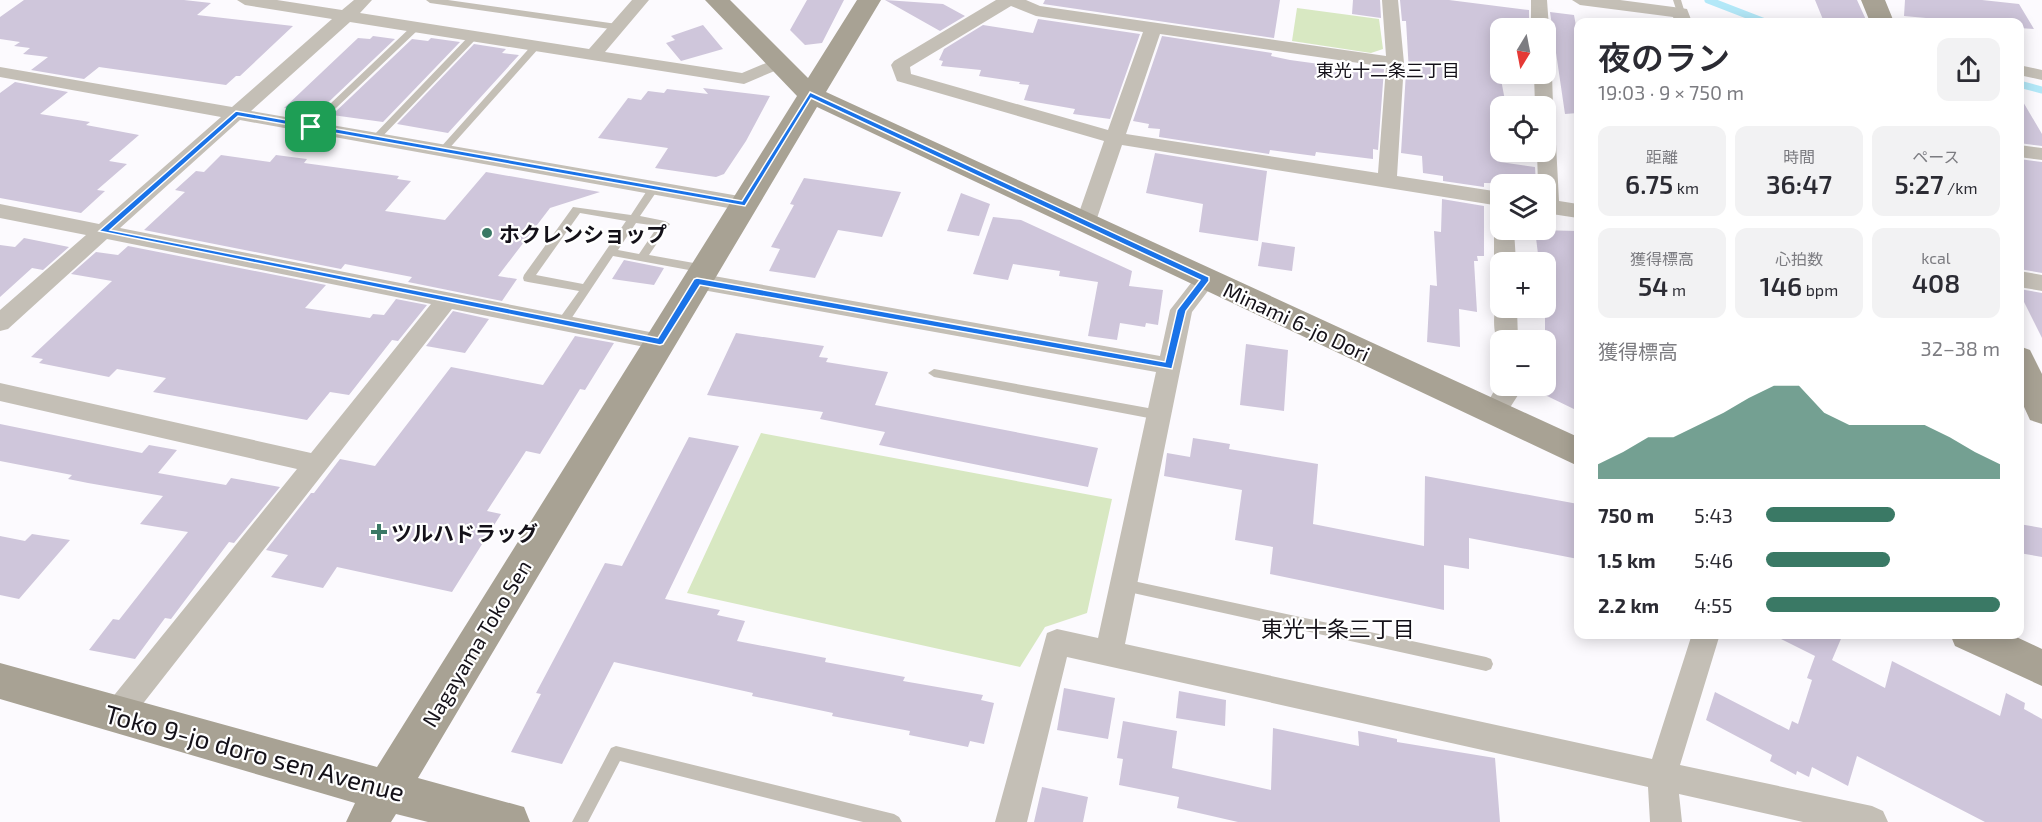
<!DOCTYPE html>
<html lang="ja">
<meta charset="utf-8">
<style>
:root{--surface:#fff;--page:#f2f2f3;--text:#2b2b33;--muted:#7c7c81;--accent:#3a7965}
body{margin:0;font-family:"Exo 2","Noto Sans JP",sans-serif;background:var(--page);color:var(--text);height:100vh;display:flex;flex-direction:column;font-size:22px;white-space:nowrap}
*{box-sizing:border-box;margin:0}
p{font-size:20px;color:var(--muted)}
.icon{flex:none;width:33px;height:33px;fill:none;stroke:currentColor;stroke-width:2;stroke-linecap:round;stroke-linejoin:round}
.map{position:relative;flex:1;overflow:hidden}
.details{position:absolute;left:1574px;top:18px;width:450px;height:621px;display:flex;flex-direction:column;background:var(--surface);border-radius:12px;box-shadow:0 3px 15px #0003}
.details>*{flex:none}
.needle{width:39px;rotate:190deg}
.fabs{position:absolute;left:1490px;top:18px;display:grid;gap:12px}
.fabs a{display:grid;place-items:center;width:66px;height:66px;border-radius:12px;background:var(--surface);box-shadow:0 3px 15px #0003;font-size:30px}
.pin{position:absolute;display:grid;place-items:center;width:51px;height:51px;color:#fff;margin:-26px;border-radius:12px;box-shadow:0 3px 9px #0006}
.round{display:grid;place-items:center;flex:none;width:63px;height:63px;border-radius:12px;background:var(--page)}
.head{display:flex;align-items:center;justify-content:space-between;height:102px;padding:0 24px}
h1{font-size:33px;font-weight:600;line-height:45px}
.stats{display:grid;grid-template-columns:repeat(3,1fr);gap:9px;height:102px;padding:6px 24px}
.stats div{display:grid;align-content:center;border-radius:12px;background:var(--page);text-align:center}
.stats b{font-size:26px;font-weight:600}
.stats small{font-size:16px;font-weight:400}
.stats p{font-size:16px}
.chart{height:168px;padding:12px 24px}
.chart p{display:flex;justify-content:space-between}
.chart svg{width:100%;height:108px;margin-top:6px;fill:var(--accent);opacity:.7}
ul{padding:0 24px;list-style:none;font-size:20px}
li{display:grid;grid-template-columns:96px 72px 1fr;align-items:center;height:45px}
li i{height:15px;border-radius:8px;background:var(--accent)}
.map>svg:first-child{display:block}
.green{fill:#d8e8c2}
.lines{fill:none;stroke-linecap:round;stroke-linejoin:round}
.stream{stroke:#b3e8f8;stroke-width:7}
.building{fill:#cfc6db}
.lane{fill:#c4bfb6;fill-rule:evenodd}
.street{fill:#c4bfb6;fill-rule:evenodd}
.secondary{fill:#a8a294;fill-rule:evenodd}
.route{fill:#1a73e8;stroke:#fff;stroke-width:1.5;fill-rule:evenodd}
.poi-dot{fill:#3a7965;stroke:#fff;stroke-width:2}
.labels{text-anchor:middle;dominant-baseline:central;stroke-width:4.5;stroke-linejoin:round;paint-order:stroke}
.far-neighbourhood-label{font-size:18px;fill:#141119;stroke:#fff}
.poi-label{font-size:21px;font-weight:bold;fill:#141119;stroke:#fff;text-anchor:start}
.street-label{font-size:21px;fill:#141119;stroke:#fff}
.neighbourhood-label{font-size:22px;fill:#141119;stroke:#fff}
.near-street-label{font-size:26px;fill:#141119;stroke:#fff}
</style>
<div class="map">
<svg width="2042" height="822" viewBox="0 0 2042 822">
<rect width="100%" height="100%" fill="#fcfafe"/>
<path class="green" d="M1297,8L1379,19L1383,49L1371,53L1292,41Z
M761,433L1112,499L1087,613L1045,627L1020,667L687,593Z"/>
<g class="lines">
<path class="stream" d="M1708,0L1765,22
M2019,84L2042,90"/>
</g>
<path class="building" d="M24,0H184L211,3L197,15L293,26L240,76H236L226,85L99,67L84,79L31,70L48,57L23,54L30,48L14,46L20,42L0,39V17Z
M807,0H844L822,43L805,45L790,30Z
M885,0L943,4L965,16L940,31Z
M1045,0H1280L1274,38L1043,4Z
M1353,0H1380L1381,18L1352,14Z
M1400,0H1449L1529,10V28H1500V74L1506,106H1500V162L1535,167L1536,184L1484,183V187L1443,181V176L1423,173L1422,156L1401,153L1406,72H1409L1406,21H1402Z
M1815,0H1857L1867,22H1824Z
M1905,0H1982L2019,4L2034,29L2019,28V22H1970L1904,16Z
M1550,12L1574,15L1578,37V113L1565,114Z
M1038,19L1140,34L1110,119L1073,114L1075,109L1024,100L1029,85L1019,84L1020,82L979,76L981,70L941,66L943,61L939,60L944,49L983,25L1033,33Z
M703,25L723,49L681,61L666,43L675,40L671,36Z
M373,36L395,39L317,113L284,108L358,38L370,39Z
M1162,36L1272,53L1271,56L1290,60L1363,70L1364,66L1384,69L1378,150L1373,149V159L1316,152L1315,156L1270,150L1269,154L1159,137L1160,129L1148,128L1149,124L1133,121Z
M431,38L460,42L383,122L332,115L412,39L428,41Z
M474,44L506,49L502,53L519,55L448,133L397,124Z
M15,82L68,92L40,114L90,122L86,125L139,135L109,161L127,164L97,190L105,191L81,213L0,198V93Z
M703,88L770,96L746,141L724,174L716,177L655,168L668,148L598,138L628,98L641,100L648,91L664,93L667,89L708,94Z
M2019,95L2042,134V146L2019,143Z
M1155,153L1267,171L1258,241L1199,232L1203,204L1146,193Z
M221,155L270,162L276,155L307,159L304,163L399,176L397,179L411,181L385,211L445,220L486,172L600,192L550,208L498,276L517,279L502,301L408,282L412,277L345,264L341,269L144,230L185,192L175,190L196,171L204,172Z
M2019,159L2042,162V273L2019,269Z
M804,178L901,192L882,237L838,230L815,278L769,271L780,249L771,247L794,205L790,204Z
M961,193L990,204L979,236L947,231Z
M1442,199L1484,206V256H1477L1478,261H1474L1477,312L1459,309L1460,347L1427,342L1430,285L1437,286L1434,231L1441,232Z
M993,217L1021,220L1132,271L1129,286L1163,290L1158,325L1146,323L1145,327L1120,323L1117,340L1088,336L1098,282L1059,276L1060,271L1013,264L1008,280L973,274Z
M1535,230L1578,231V411L1545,395V262H1539Z
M24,238L69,247L43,270L32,268L0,297V245L15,247Z
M1262,242L1295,247L1292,271L1258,266Z
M128,246L326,285L305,308L370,318L373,314L384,315L396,299L427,305L398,341L392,340L349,395L330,392L307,420L153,392L166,378L117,369L109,377L39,363L43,359L31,357L112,281L71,274L96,252L118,255Z
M624,260L664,268L654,285L612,279Z
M2019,289L2042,293V338L2019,292Z
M453,311L489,319L465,353L426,346Z
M736,333L824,346L819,357L828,358L826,362L888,372L875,405L1098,448L1088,487L879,445L885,432L820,419L823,412L707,395Z
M575,336L614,343L585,390L580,389L540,454L526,451L487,511L501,514L452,592L337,567L323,588L271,577L288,555L266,550L311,493H314L340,459L375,466L451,367L543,385Z
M1246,344L1288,350L1284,411L1240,405Z
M0,424L142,453L149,445L177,450L158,473L226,485L231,478L280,487L234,543L229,542L171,619L165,618L135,659L89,650L113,619L119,620L188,532L140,524L163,496L88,483L68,479L72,475L0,461Z
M689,437L739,446L665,599L720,610L717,615L745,621L737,641L826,658L825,662L905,677L903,681L983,695L981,700L994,703L984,744L970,741L968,747L909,735L910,731L832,716L833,713L752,696L753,693L614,662L562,764L511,752L541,694L536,693L605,563L622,566Z
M1193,438L1230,444L1229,449L1318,464L1313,524L1424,546L1425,476L1578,504V559L1469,538V569L1444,565V610L1270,574L1273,547L1235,540L1242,490L1164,476L1167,453L1190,457Z
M2019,524L2042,528V557L2019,553Z
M32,534L70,540L19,599L0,595V536L25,541Z
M1771,634H1843L1832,660L1885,688L1892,661L2000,716L2006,693L2025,703L2024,709L2042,719V822H1985L1857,756L1848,786L1812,767L1809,777L1797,771L1796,775L1770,761L1772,755L1706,720L1715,692L1789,730L1792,721L1798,724L1812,680L1807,678L1815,656Z
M1064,688L1115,698L1108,739L1057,730Z
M1179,691L1226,700L1225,726L1176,718Z
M1123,721L1177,731L1172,768L1271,790L1273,728L1359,746L1358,731L1397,739V742L1495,758L1500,822H1238L1177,808L1179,797L1119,785L1123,759L1117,758Z
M1042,787L1088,797L1083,822H1034Z"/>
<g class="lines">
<path class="lane" d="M426,0H448L617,24L621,27L617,30L430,3Z
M1673,0H1681L1685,13L1684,15H1678Z
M416,24L419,25V29L314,129H308V125L413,25Z
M473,34L477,37L476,39L378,141H372V137L470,35Z
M536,43L539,44V48L446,152H440V148L533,44Z
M654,185L659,188L640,216L665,221L670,224L649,255L705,265L709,266L710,269L709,272L705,273L613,256L567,325H559L557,322L559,319L579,291L528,282L524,281L523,278L524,275L573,207L631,215L650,186ZM580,213L626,221L583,284L536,275ZM636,223L658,226L639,254L618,250Z
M934,369L1159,410L1163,412L1165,415L1163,418L1159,420L934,377L928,373Z
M1124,579L1486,657L1491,659L1493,664L1491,669L1486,671L1124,591L1119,589L1117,585L1119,581Z
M616,746L894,814L899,817L902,822H863L620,761L588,822H572L611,748Z"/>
<path class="street" d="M237,0H277L342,10L354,0H372L360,13L589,49L632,0H649L605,52L742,73L778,58L787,63L784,67L744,84L350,22L251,111L745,197L752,199L755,204L752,209L745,211L240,120L120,228L660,334L668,336L671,342L668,348L660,350L452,309L127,724L117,728L107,724L102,714L107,704L297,469L0,401V383L311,453L431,304L107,239L8,329L0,331V310L86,235L0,218V204L99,224L221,117L0,77V67L232,107L332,19L245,5Z
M996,0H1026L1040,6L1386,56L1382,0H1398L1404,63L1397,176L1500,192V206L1122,145L1095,224L1092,229H1078L1075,224L1104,141L897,81L891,65L894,61ZM1011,6L1036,16L1143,32L1108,130L911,74L910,67ZM1160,34L1386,67L1378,173L1126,134Z
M1531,0H1547L1549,28L1546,32L1545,28H1531Z
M1572,0H1620L1681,8L1687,9L1692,22H1675L1673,17L1580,5Z
M2019,65L2042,70V80L2019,75Z
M1545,69L1552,74L1553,106L1545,111V106H1535L1534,74H1545Z
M1545,119L1555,125L1559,201L1578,204V218L1545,213V184H1538L1537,152H1545Z
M2019,145L2042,148V160L2019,157Z
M1500,224V230H1514L1516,262H1500V268L1494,262V230Z
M1206,271L1214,274L1217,279L1192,312L1125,644L1652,759L1692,634H1720L1680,765L1872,806L1883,811L1888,822H1803L1679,794L1682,822H1650L1648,787L1067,657L1027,822H995L1047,633L1057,629L1098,638L1156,372L697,289L689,286L686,281L689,276L697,273L1160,356L1170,310L1198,274Z
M2019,271L2042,275V291L2019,287Z
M1498,302L1500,308H1517L1518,340H1500V346C1493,337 1492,313 1498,302Z
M1500,380V386H1520V392L1502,420L1494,422L1486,420L1482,413Z"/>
<path class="secondary" d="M705,0H730L808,78L857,0H881L826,92L1578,437V466L817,107L418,778L524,807L530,822H428L396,814L391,822H346L355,803L0,699V663L377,767L797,96Z
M1861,0H1885L1894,22H1870Z
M2019,346L2030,350L2042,374V424L2030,420L2019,396Z
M1950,634H2010L2042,649V686L1955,646Z"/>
</g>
<path class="route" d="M810,92L1209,277V281L1186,311L1172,369L700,285L663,344L660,345L99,231L236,111L742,201ZM811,98L1200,280L1177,310L1165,362L697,278L694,279L658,338L110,230L238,116L745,206Z"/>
<g class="poi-dot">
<circle cx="487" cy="233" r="6"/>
<path d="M376 523h6v6h6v6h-6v6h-6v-6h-6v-6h6z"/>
</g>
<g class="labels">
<g class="far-neighbourhood-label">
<text x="1388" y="70">東光十二条三丁目</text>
</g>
<g class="poi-label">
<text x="499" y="233">ホクレンショップ</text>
<text x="391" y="532">ツルハドラッグ</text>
</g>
<g class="street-label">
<text transform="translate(1297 321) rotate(25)">Minami 6-jo Dori</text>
<text transform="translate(476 643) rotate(-59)">Nagayama Toko Sen</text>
</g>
<g class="neighbourhood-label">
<text x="1338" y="628">東光十条三丁目</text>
</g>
<g class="near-street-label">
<text transform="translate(255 752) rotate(15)">Toko 9-jo doro sen Avenue</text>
</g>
</g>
</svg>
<div class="fabs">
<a><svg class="needle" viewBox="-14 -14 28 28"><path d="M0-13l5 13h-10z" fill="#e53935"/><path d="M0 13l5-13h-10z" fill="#7c7c81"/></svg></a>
<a><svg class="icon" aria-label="locate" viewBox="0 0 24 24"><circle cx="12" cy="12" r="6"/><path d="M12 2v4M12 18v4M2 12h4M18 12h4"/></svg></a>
<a><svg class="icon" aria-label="layers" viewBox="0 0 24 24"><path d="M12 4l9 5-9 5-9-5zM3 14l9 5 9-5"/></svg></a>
<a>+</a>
<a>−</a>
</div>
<div class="pin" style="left:311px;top:127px;background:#1e9e55"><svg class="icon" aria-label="arrive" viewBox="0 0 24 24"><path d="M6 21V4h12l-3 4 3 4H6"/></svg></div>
<section class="details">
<div class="head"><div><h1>夜のラン</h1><p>19:03 · 9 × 750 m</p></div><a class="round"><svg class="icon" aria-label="share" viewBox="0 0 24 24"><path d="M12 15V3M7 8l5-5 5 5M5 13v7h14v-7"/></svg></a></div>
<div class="stats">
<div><p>距離</p><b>6.75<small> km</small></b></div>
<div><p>時間</p><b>36:47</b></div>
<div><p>ペース</p><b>5:27<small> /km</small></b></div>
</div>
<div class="stats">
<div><p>獲得標高</p><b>54<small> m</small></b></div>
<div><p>心拍数</p><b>146<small> bpm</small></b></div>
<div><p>kcal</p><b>408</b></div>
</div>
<div class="chart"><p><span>獲得標高</span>32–38 m</p>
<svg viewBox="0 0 160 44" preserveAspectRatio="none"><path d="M0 44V38L10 33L20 27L30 27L40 22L50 17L60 11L70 6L80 6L90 17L100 22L110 22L120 22L130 22L140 27L150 33L160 38V44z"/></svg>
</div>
<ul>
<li><b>750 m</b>5:43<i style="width:55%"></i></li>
<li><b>1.5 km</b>5:46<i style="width:53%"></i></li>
<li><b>2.2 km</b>4:55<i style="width:100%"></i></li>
</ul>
</section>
</div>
